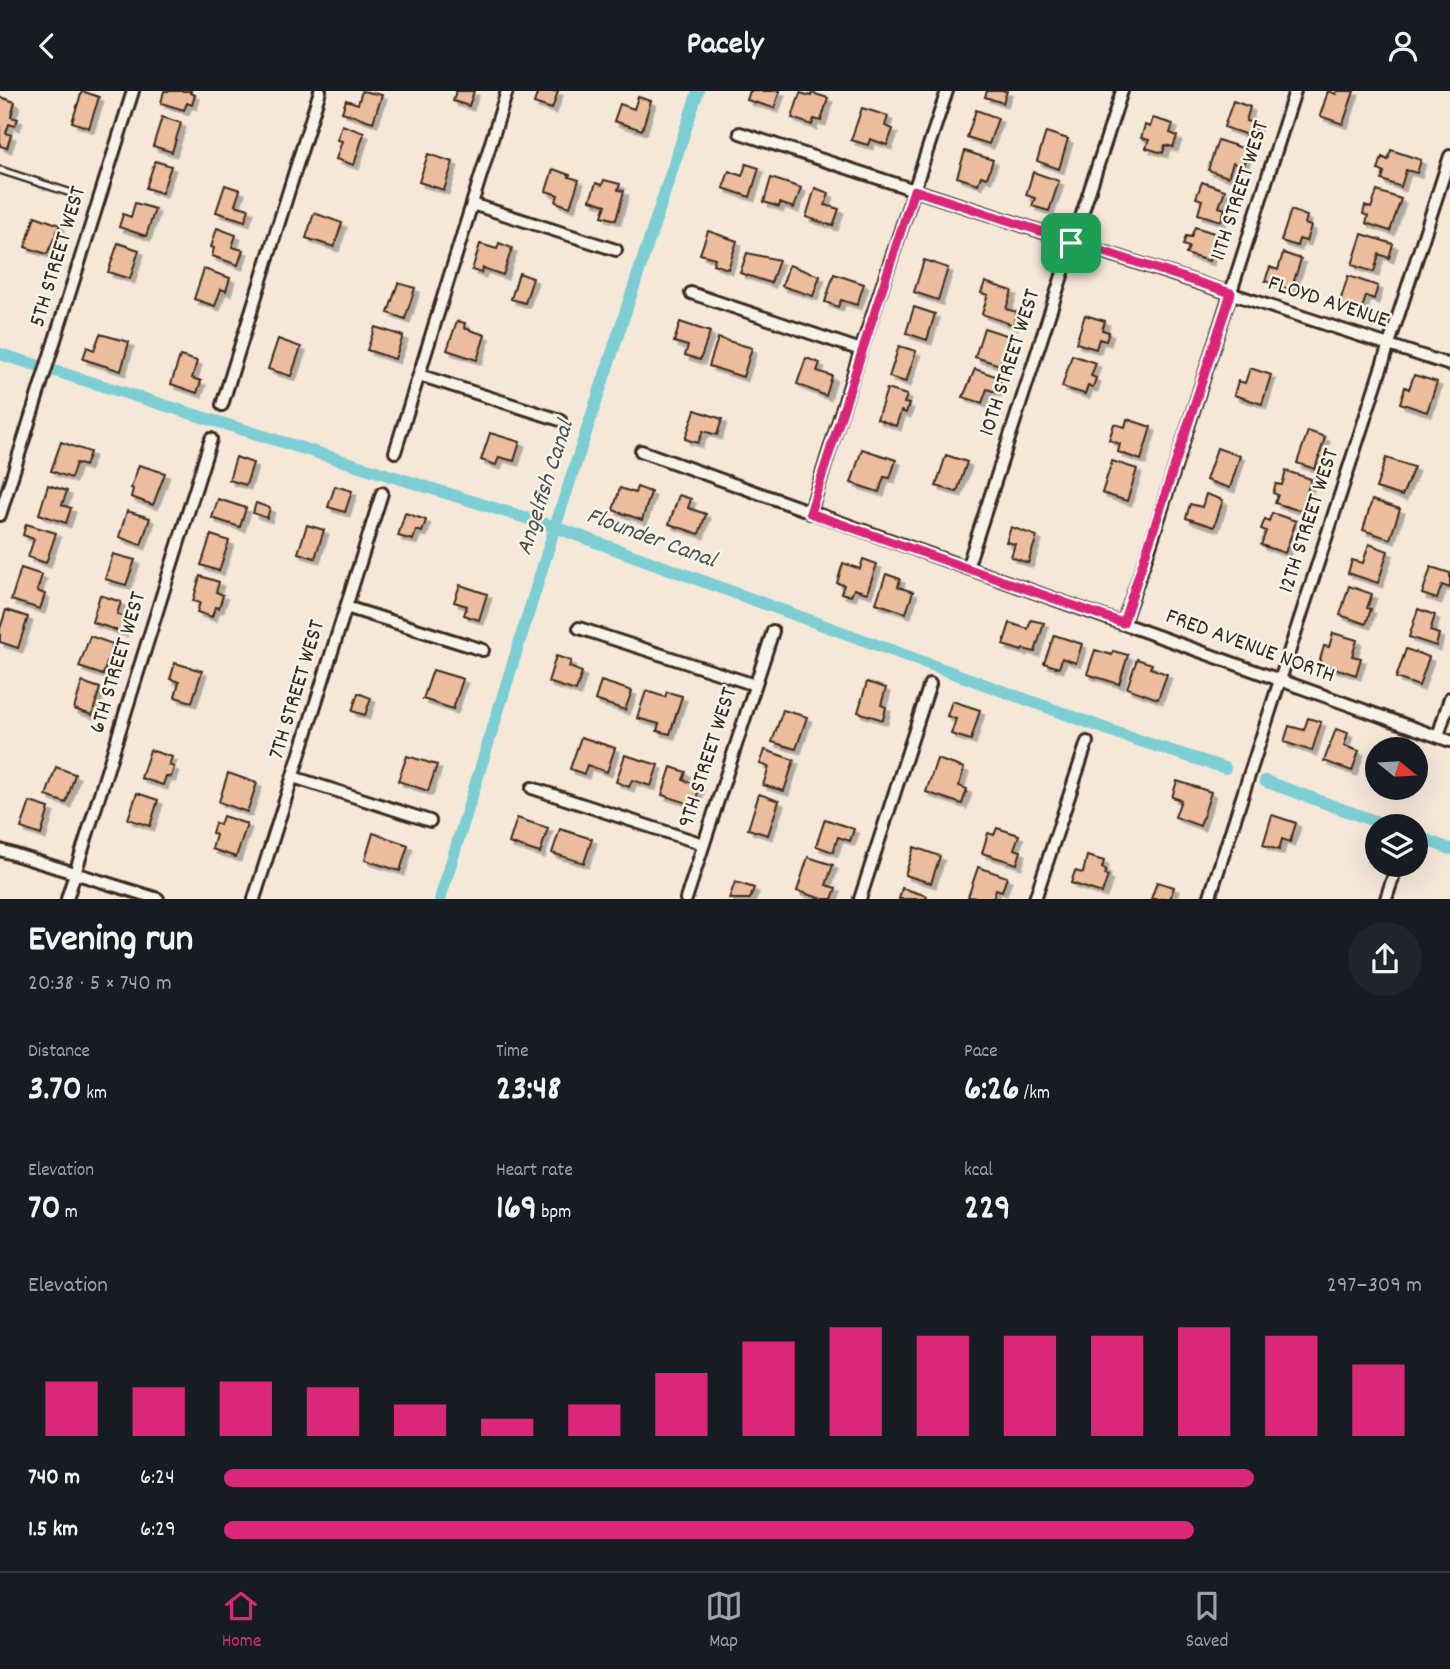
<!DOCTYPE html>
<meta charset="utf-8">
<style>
:root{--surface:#171b24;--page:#20242c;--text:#f1f3f6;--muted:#9ea1a6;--line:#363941;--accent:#db2777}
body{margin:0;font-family:Dekko,sans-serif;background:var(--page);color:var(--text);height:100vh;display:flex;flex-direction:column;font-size:26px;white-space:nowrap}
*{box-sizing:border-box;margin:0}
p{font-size:23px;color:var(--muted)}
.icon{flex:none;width:38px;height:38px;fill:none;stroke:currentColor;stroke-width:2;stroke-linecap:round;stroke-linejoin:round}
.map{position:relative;height:808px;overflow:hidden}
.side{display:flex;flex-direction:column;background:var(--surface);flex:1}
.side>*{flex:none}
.needle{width:46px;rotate:108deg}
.fabs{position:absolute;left:1365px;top:646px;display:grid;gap:14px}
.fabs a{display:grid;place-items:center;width:63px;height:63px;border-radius:50%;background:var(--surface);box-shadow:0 7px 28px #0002;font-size:35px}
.pin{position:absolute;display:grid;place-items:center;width:60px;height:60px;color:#fff;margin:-30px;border-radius:14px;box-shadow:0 4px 10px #0006}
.round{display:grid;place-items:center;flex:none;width:74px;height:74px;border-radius:37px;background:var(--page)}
.headline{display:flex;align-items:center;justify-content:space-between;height:119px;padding:0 28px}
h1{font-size:38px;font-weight:800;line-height:52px}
.stats{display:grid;grid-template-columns:repeat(3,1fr);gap:10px;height:119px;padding:7px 28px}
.stats div{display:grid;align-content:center}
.stats b{font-size:35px;font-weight:800}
.stats small{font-size:19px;font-weight:400}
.stats p{font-size:19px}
.chart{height:196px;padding:14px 28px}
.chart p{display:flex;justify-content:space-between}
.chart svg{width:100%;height:126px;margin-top:7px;stroke:var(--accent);stroke-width:6}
ul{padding:0 28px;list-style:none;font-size:23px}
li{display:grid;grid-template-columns:112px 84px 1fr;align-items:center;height:52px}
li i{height:18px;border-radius:9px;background:var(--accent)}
header{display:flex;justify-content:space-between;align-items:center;height:91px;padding:0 28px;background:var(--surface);font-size:32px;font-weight:800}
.menu{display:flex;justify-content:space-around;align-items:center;height:98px;border-top:2px solid var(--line);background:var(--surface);font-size:19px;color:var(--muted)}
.menu a{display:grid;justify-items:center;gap:4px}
.menu .current{color:var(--accent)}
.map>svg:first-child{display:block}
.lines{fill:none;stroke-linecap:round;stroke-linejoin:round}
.canal{stroke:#7cced2;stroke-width:12}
.building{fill:#ebbd9c;stroke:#3b2a1e;stroke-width:2;filter:url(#shadow)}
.lane-casing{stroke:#3b2a1e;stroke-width:10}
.street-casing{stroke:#3b2a1e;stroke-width:16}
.lane{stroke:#f7f3e8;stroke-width:5}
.street{stroke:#f7f3e8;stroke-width:10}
.route-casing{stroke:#fff;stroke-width:14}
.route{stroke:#db2777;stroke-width:9}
.labels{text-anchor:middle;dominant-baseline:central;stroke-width:5;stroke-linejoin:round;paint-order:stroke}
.street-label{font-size:23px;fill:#3b2a1e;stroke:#f7f3e8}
.water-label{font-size:24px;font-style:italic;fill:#4b534b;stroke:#f7f3e8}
</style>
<header><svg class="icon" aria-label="back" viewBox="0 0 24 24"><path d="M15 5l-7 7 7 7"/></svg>Pacely<svg class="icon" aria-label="person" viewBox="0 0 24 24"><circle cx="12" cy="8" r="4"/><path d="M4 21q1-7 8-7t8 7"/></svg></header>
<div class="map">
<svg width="1450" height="808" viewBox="0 0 1450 808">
<defs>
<filter id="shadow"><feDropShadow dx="4.5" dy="4.5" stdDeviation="0" flood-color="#0004"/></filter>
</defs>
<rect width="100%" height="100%" fill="#f5e8d9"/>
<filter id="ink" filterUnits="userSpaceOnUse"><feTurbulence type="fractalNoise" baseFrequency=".0143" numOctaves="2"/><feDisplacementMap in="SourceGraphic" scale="14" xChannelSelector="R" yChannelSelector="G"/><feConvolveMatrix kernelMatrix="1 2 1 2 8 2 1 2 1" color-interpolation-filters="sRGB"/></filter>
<g filter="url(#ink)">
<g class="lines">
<path class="canal" d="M0,263L36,274
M55,280L555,436L1131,647L1225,677
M1265,690L1388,735
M1416,745L1450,758
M440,808L555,436L698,0"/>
</g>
<path class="building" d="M82,0L99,6L89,37L72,31Z
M164,0H191L190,2L195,4L192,14L187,12L184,19L161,12Z
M362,0L382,4L373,31L342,21L346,9L358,13Z
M456,0H474L469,15L453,10Z
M538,0H558L552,18L534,12Z
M750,0H780L774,17L747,9Z
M987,0H1007L1003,12L985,6Z
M1328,0L1336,3L1337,0H1354L1343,33L1320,25Z
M800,2L811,5L812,2L828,7L821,30L814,28L812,34L792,27Z
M0,6L15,11L11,26L18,28L15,35L9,33L6,42L11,44L7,57L0,55Z
M638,6L651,10L642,39L614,30L620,13L634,18Z
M1233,10L1250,16L1246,30L1257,33L1253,46L1224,36Z
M862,17L888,25L885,35L893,38L887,54L870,48L868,54L851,49Z
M976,19L998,27L989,53L967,46Z
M162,26L181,32L172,61L153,55Z
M1153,27L1173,33L1170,42L1177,45L1173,56L1165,54L1163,62L1146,57L1149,49L1141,47L1145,34L1150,36Z
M342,34L364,42L354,74L336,68L342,50L337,49Z
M1046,41L1068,48L1059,78L1037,70Z
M1218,49L1248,59L1243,75L1233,72L1228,86L1208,79Z
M1391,59L1421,69L1417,82L1406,79L1401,96L1382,89L1384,81L1378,79L1382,66L1388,69Z
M965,60L993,69L987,87L981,85L978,93L957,86Z
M428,63L453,71L444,99L419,91Z
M155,70L171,75L162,102L146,97Z
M746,73L759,77L750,106L723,97L729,80L742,85Z
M553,78L570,84L569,86L579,89L570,116L556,111L558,104L546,100Z
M1033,81L1059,90L1049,120L1032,115L1035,107L1026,104Z
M771,87L801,97L794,117L780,112L779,116L764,111Z
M604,89L620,93L618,99L624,100L616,129L602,125L606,114L590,109L596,92L602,94Z
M1202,91L1225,99L1219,116L1225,118L1221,130L1198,123L1202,109L1196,107Z
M225,94L240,99L235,114L249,118L245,130L216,121Z
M815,97L829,102L825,114L839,118L833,135L806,126Z
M1377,100L1401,108L1390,140L1366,132L1368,125L1363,123L1365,115L1371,117Z
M135,112L155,118L146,145L119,136L123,123L131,126Z
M1291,119L1307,125L1305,133L1311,135L1306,150L1299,148L1297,155L1281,150Z
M314,122L342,132L334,156L306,147Z
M35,125L60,134L47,163L25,156Z
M1195,136L1217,143L1209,170L1186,163L1189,156L1183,154L1186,145L1191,146Z
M217,137L236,144L232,156L243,159L238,174L212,165L214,157L211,156Z
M708,140L737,150L728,178L713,173L715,167L700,163Z
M1362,143L1393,153L1389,167L1379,163L1374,181L1352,174Z
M118,152L139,159L130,188L108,181Z
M499,152L512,157L503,184L483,177L481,182L472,179L480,153L497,158Z
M747,162L779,169L771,192L740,182Z
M1283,162L1301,168L1291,199L1265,190L1270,176L1278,179Z
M924,169L948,177L938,209L914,201Z
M789,174L820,185L813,205L782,195Z
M204,178L230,187L226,200L221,198L215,215L194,208Z
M519,182L533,187L525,212L511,208Z
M834,183L864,193L857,214L841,209L838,216L825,211Z
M1348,185L1378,195L1374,208L1366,205L1361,221L1339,214Z
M985,191L1012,200L1006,218L1017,221L1013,234L982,223L988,204L981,202Z
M398,192L415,197L405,228L388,222Z
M914,216L935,223L927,249L906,242Z
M1085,224L1105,230L1102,239L1109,241L1106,250L1099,248L1096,258L1076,252Z
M457,230L465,232L464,237L485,244L477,269L447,259Z
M680,231L710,241L700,269L685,264L688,255L674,251Z
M375,236L403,245L395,268L367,259Z
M984,237L1009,245L1000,274L975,266Z
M100,243L129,251L121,280L83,268L87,256L94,259Z
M718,247L752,257L743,286L709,275Z
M278,248L301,256L291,285L268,278Z
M899,255L916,260L906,291L889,286Z
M1072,264L1096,272L1091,285L1096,287L1093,296L1088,295L1085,303L1062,296Z
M180,265L197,270L192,287L201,290L197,302L171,293Z
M806,267L820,272L817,280L832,285L826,305L797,293Z
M1250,277L1271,284L1262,313L1234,304L1238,290L1245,292Z
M975,278L1001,287L996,301L987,298L982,312L963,306Z
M1414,284L1437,291L1427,321L1400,312L1405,296L1409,298Z
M887,298L907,304L904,312L909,313L906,322L901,320L896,335L877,328Z
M695,319L722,328L717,344L703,340L698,352L685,348Z
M1127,328L1151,336L1141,369L1118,361L1120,353L1109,349L1114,333L1125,336Z
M1308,340L1325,346L1315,378L1297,372Z
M490,342L520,351L514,370L499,366L496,374L481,369Z
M61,351L90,361L85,375L76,372L71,387L51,380Z
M1217,357L1240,365L1230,397L1206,389Z
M862,358L896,369L890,387L884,386L879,401L851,392Z
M946,364L967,371L957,401L936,395Z
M236,366L253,372L246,394L229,389Z
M1386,367L1414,376L1402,405L1376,397Z
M1112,370L1137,378L1127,410L1102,402Z
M139,374L165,382L153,414L131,406L133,398L131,397Z
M1286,380L1311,388L1301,420L1275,412L1278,404L1273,402L1276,393L1282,394Z
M48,394L67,400L62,414L71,417L66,432L39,423Z
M335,395L352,400L345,421L328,416Z
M637,396L651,401L642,429L613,419L620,397L635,402Z
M1206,403L1223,409L1214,436L1186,427L1190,413L1202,416Z
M679,404L691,408L688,417L706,423L699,443L669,433Z
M218,408L246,417L240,436L212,427Z
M1372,409L1400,418L1390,448L1363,439Z
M256,412L270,417L267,427L253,422Z
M127,420L150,427L141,454L119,446Z
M405,422L426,429L422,441L416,439L413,449L398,445Z
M1272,422L1296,430L1285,462L1261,454L1266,440L1261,438L1265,428L1269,430Z
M26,433L56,442L46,472L28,466L34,448L23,444Z
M307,434L324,439L315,467L298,462Z
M1011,436L1037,445L1028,472L1011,466L1015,453L1006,451Z
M211,444L229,450L219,480L201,474Z
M1369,453L1388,460L1378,492L1348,482L1352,469L1363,472Z
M113,463L135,469L126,494L105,488Z
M863,468L877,473L867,502L854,498L851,505L841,502L844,494L837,492L843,472L860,478Z
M1431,476L1450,482V497L1442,494L1437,508L1422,503Z
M21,477L42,484L37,500L45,503L40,518L11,509Z
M886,483L900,488L898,496L913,501L906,522L876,512Z
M200,485L219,491L216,501L223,504L219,517L215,516L212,526L197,521L200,512L193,510Z
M460,494L487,503L479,529L464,524L467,515L454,511Z
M1349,495L1372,503L1367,517L1371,518L1366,533L1340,524Z
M100,504L121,511L117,523L127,527L122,541L92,531Z
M1418,518L1435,524L1430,540L1439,543L1436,555L1409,546Z
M6,519L28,526L18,557L0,551V538Z
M1031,529L1044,532L1035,561L1023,558L1022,560L1003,554L1010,532L1028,538Z
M1333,542L1357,549L1352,565L1361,567L1356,584L1319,572L1324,555L1329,556Z
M1054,544L1082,553L1076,572L1062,567L1059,577L1044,572Z
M90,545L113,553L103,584L79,576Z
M1406,558L1429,566L1419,595L1396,587Z
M1095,559L1112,564L1113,560L1128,564L1119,593L1087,583Z
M556,565L571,570L569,576L582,581L576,600L548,591Z
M1137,568L1152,573L1150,577L1167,583L1158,608L1127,597Z
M175,572L202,580L192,611L175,606L179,591L170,588Z
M433,579L463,588L453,618L423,608Z
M601,590L632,600L625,619L595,609Z
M82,591L100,597L92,624L74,618Z
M867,591L886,597L881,614L886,616L883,629L858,621Z
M646,600L665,606L667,601L682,605L670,643L657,640L659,633L637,627Z
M358,602L371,607L365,624L352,620Z
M952,610L980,619L971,649L951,643L956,628L947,625Z
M783,619L807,626L796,658L772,651Z
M1308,627L1321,631L1312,660L1284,651L1289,635L1304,639Z
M1336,638L1348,642L1344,655L1359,660L1352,680L1324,670Z
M581,646L615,657L607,681L587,674L584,683L570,678Z
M150,659L172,666L169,674L174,676L171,686L166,685L163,694L141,687Z
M765,659L794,669L784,700L763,694L769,676L760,673Z
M625,664L658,674L651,695L632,689L629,696L616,691Z
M407,665L437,674L428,700L398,690Z
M937,668L964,677L959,695L967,698L962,713L926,701Z
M56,676L75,683L66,712L46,705Z
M671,676L686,681L683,689L700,695L694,714L662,704Z
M228,682L257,692L247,721L219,711Z
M1177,690L1211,701L1200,735L1175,726L1181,709L1172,706Z
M137,702L158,709L150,735L128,728Z
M759,703L779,710L768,744L748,738Z
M30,711L49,717L41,744L21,737Z
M1272,724L1296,732L1290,751L1282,748L1279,759L1263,754Z
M223,725L247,733L236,766L212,758L216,744L212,742L215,732L220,734Z
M517,727L548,737L540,762L509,752Z
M825,728L854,738L850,750L838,746L833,761L816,755Z
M997,737L1019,744L1014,758L1021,760L1017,773L982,762L988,742L994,744Z
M560,738L592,748L584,772L552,762Z
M373,742L408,754L400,780L365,769Z
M914,756L940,765L931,792L905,784Z
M1087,765L1104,770L1102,777L1106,779L1105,784L1108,785L1102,802L1071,792L1075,780L1083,782Z
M808,766L833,774L826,794L836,797L832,808H823L797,800Z
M978,776L1007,786L1002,800L996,798L993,808L968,806Z
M735,791L754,797L750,808H729Z
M1157,791L1174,796L1170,808H1151Z
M902,797L927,805L926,808H899Z"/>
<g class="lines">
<defs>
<path id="lane" d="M0,79L71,102"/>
<path id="street" d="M740,42L1450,274
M472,113L616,159
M691,202L861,259
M419,284L560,329
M222,314L320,0
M641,360L1450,650
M395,361L507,0
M810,422L861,259L947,0
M0,424L133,0
M967,477L1122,0
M346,516L483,559
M1123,532L1150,455L1295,0
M579,537L755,594
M1438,645L1450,607
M293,686L430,730
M532,697L703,753
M0,759L158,808
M67,808L211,348
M254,808L382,402
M686,808L773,540
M860,808L930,593
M1035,808L1087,651
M1209,808L1450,65
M1386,808L1397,774"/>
</defs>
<use href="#lane" class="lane-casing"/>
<use href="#street" class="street-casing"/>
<use href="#lane" class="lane"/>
<use href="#street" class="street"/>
</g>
</g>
<g class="lines" filter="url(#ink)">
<defs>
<path id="route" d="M914,99L1231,202L1123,532L810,422Z"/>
</defs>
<use href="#route" class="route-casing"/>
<use href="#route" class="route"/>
</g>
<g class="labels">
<g class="street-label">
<text transform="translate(1241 100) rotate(-72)">11TH STREET WEST</text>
<text transform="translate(59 166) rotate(-73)">5TH STREET WEST</text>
<text transform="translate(1328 212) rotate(18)">FLOYD AVENUE</text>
<text transform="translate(1011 272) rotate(-72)">10TH STREET WEST</text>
<text transform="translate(1310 430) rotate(-72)">12TH STREET WEST</text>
<text transform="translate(1250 556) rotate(20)">FRED AVENUE NORTH</text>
<text transform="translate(119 572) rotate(-73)">6TH STREET WEST</text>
<text transform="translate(298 599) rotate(-73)">7TH STREET WEST</text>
<text transform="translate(709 667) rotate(-72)">9TH STREET WEST</text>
</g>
<g class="water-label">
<text transform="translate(546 397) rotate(-72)">Angelfish Canal</text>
<text transform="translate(651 448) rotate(20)">Flounder Canal</text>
</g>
</g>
</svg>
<div class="fabs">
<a><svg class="needle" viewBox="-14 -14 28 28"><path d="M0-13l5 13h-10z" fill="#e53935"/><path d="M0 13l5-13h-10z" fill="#9ea1a6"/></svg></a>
<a><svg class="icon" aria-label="layers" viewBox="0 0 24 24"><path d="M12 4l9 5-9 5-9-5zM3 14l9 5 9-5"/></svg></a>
</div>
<div class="pin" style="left:1071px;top:152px;background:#1e9e55"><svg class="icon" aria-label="arrive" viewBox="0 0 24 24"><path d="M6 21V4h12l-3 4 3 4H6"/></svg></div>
</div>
<section class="side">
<div class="headline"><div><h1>Evening run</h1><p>20:38 · 5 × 740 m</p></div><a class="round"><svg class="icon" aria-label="share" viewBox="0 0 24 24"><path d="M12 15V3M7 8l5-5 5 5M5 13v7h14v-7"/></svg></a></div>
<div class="stats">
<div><p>Distance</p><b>3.70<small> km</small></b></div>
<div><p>Time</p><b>23:48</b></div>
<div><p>Pace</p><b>6:26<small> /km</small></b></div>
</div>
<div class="stats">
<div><p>Elevation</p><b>70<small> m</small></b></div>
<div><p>Heart rate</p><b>169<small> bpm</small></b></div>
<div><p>kcal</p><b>229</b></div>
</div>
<div class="chart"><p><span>Elevation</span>297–309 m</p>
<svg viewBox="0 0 160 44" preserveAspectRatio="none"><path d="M5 44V25M15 44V27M25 44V25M35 44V27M45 44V33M55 44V38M65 44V33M75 44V22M85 44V11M95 44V6M105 44V9M115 44V9M125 44V9M135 44V6M145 44V9M155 44V19"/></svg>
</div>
<ul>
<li><b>740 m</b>6:24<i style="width:86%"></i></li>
<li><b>1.5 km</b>6:29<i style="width:81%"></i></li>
</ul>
</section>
<nav class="menu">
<a class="current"><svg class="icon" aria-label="home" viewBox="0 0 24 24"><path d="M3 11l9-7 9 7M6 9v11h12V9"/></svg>Home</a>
<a><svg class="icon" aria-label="map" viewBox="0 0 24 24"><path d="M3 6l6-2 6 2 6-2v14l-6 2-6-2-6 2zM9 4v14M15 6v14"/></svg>Map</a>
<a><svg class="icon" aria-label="saved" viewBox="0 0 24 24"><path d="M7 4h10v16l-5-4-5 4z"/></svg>Saved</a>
</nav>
